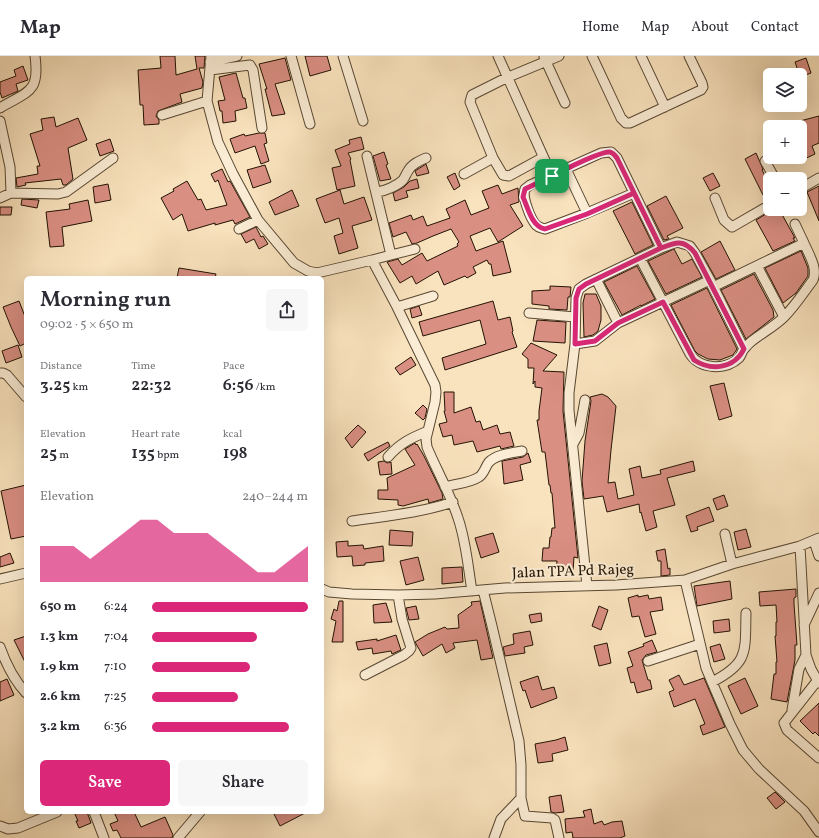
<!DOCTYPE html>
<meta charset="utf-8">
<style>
:root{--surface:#fff;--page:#f7f7f7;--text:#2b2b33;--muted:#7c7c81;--line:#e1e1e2;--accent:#db2777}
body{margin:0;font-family:Vollkorn,serif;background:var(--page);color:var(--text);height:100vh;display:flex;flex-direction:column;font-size:15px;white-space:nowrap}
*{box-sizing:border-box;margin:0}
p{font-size:13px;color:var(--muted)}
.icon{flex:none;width:22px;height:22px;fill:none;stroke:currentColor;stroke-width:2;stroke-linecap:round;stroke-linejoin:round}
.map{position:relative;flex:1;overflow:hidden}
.drawer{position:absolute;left:24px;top:220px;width:300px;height:538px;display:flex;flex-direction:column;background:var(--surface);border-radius:6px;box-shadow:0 4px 16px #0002}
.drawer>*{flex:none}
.buttons{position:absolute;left:763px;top:12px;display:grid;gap:8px}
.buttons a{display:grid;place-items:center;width:44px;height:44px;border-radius:6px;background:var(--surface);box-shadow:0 4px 16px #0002;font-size:20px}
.pin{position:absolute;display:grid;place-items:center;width:34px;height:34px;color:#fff;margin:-17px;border-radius:8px;box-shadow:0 2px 6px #0006}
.round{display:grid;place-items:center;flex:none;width:42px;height:42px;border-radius:6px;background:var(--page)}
.overview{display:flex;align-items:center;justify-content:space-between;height:68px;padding:0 16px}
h1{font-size:22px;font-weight:600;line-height:30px}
.metrics{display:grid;grid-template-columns:repeat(3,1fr);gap:6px;height:68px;padding:4px 16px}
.metrics div{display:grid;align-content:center}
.metrics b{font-size:17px;font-weight:600}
.metrics small{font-size:11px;font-weight:400}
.metrics p{font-size:11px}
.chart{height:112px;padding:8px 16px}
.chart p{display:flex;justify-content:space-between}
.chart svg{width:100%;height:72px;margin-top:4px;fill:var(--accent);opacity:.7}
.primary-button{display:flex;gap:8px;margin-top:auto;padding:8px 16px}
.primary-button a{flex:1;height:46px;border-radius:6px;background:var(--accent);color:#fff;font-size:16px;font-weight:600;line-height:46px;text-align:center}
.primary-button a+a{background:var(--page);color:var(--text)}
ul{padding:0 16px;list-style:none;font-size:13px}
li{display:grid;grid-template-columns:64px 48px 1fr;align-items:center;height:30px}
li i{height:10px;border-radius:5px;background:var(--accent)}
header{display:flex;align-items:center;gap:24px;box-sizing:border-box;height:56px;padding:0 20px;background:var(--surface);border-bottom:1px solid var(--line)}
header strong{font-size:19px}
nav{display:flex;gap:22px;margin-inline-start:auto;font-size:14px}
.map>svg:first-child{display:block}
.building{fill:#da8f83;stroke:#221303}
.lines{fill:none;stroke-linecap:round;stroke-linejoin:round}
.minor-casing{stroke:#584732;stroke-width:11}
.minor{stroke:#fbedd5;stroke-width:9}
.route-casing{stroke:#fff;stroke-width:8}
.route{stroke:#db2777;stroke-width:5}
.labels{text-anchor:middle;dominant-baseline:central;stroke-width:4;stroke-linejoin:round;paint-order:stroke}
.street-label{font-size:15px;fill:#221303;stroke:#fbedd5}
</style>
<header>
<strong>Map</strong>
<nav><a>Home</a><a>Map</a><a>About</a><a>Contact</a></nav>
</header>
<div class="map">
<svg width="819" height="782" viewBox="0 0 819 782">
<rect width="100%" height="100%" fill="#f9e3be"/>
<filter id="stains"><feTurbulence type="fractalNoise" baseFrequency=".005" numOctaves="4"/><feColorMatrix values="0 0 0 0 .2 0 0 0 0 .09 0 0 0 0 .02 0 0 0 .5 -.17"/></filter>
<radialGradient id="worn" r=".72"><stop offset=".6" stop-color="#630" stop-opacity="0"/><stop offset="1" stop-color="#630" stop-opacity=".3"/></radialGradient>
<path class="building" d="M160,0H175L176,19L197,13L195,0H205L204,12H199L203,26L202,32L180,38L182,46L158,55L156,60L159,64V68L144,69L143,49H140L138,14L161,12Z
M305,0H327L331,14L310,20Z
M285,2L291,24L275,28L285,58L272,60L265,33H267L259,8Z
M806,2L811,17L800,21L795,6Z
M23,10L28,24L16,28L18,35L2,42L0,36V26L16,20L14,14Z
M236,17L243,42H245L247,52L235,55L236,65L223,67L222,55H220L218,45L225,44L219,21Z
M819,60V87L812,90L815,98L800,105V65Z
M54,61L56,71L78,62L87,84L68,92L73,123L66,129H63L61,123L25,127L26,129L17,131L16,122L38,118L37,110H40L30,78L43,74L41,63Z
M259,77H265L267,87L264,88L269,105L261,108L255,90L235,97L230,83L244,78L245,80Z
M361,81L364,93L348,97L351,103L350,104L355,130L337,134L332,112L341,110L335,94L350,88L349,84Z
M110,83L114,95L100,100L96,88Z
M384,96L388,108L386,109L391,123L380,125L373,100Z
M756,97L763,113L762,114L770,129V135L763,139L745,103Z
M426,108L429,117L417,120L415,115Z
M265,109L271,126L253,132L247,114Z
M222,113L228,126L230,125L250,161L235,168L233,164L215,169V167L188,175L182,158L173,164L161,142L174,135L173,133L187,125L198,144L201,143L206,154L227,149L218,124L215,126L211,118Z
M455,117L460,130L454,134L447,121Z
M713,117L720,130L710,135L703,122Z
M417,123L419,132L406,135L408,141L395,145L393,137L404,131L410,125Z
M108,128L111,144L95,147L93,131Z
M498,129L502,138L518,132L519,146L510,149L523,170L498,186L490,172L470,180L476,195L503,185L511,216L493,220L491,208H489L487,204L473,211L476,217L467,222L465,220L444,229L438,215L416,228L412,220L400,227L387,206L398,203L402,209L422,197L427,205L458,190L457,188L459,186L451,173L433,180L417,187L412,188L406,176L393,181L389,167L411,159L413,164L423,160L427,170L450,162L446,153L465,144L471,159L489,152L482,135Z
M819,130V165L807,136Z
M292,134L299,150L275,159L269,146Z
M340,134L344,148L364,141L372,164L352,170L358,192L339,198L334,180L343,177L339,162L325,167L316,143Z
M666,140L683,172L667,180L669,183L664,184L647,150Z
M22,143L39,144L37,152L21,149Z
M88,144L92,165L62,171L64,190L50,191L46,156L70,153L69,148Z
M632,146L653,189L635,198L613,155Z
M0,151H12L11,159H0Z
M774,153H779L795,182H793L795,185L773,195L756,164Z
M256,171L261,181L263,180L268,188L259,193L254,183L246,187L241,178Z
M720,185L735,214L716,223L701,196Z
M674,193L682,208L692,203L702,221L666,238L648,205Z
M801,195L808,212V220L796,237L783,247L765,212Z
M637,210L655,243L641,250V249L622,259L604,226Z
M179,212L216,218L215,222H177Z
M754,218L773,254L774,261L746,283L721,234Z
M550,230L571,231L570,241H568L567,254L549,253V250L532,248V235L550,234Z
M707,232L737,293L733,299L720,304L708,303L698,298L695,295L671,249Z
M585,238H596L601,250V264L598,275L593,279L584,281L583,247Z
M19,245L26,263V287L20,290L11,271L3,251Z
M493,245L498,264L510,261L513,275L512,276L517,291L445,314L442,302L486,288L480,264L423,280L419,266Z
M419,250L422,259L412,262L410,253Z
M537,264L566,266L565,287L533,285Z
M531,287L557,299L543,315L564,316L563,355L578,502L574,501L573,515L556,514L557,505H542L543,492H549L550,481H551L552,472H555L552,437H551L550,429H549L545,396H542L537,364H539V355L542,332L535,331V325L533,328L534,312H528V303L522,298Z
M18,289L22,301L6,307L2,295Z
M411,301L416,309L400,319L395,312Z
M724,327L732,360L719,364L710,330Z
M444,336H454V357L471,351L476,366L480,365L483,374L497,369L500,378L510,376L514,390L501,393L500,390L477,396L473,385L454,389L452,379L443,381L439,368L447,366L444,355H445Z
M602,338L608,341L616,350L611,394L608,427L615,426L618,443L634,439L629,413L640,410L642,422L661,418L660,414L693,405L695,415L667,422L675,449L653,455L657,471L646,475L641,456L640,457L639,448L607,456L603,440L584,443L582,425L585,385L591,345L590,341Z
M423,349L427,353L425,362L423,364L415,357Z
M358,369L366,376L352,392L345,382Z
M388,386L390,390L368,405L364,398Z
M415,387L416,389L417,388L424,400L442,437L443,443L429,447L428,443L403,450L398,449V444L378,443V434H388L387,422L415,409L405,393Z
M528,397L531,406L520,409L523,424L504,428L502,405L523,401Z
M384,405L387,407L391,406L392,418L380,419L378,406Z
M26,429V480L11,483L1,435Z
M724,439L728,450L717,454L713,443Z
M709,451L714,465L697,471L698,474L691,476L686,460Z
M746,473L751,491L738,494L734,476Z
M390,474L413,476L412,490L389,489Z
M493,477L499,496L481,502L475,482Z
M348,485V490L363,489L364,493L383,490L384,505L365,507V509L353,510L352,500L337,501L336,486Z
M665,493L668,513L670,512V519L661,520V505H658L656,495Z
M10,497L14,507L0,511V501Z
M418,501L424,524L406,529L400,505Z
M462,511L463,526L442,528V512Z
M730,525L732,543L697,550L694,530Z
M796,533V541L794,542V548L797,589H795V604L787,646L771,643L774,618H776V606H777L775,580H776V566H777L776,549L760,550L759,536Z
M638,539V541L648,539L649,543L661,541L663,554L650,556L656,578L645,581L639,560L632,561L628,542Z
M339,545H343V586H332L336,565L331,563L334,553L337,555Z
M480,545L493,602L481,604L477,584L453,587L455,592L446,597L442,588L423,600L415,586L428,578L445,571L447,573L459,572L458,559L472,549L471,546Z
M386,547L392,566L374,567L373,549Z
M416,550L419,563L409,564L406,552Z
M599,550L608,554L601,574L592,570Z
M541,557L542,565L531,567L529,559Z
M729,563L730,575L714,577L713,565Z
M530,575L533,589L524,591L525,597L505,600L503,591L514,588L513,578Z
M396,579L401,594L392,598L391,595L373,598L372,592L358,594L356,586L377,583V585Z
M26,580V608L14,584Z
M652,584L657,596L646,599L642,604L648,624H650L652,633L637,637L634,626L631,627L627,612L633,610L628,596L644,590L643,588Z
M607,587L611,607L599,610L594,590Z
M720,588L725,603L714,606L710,591Z
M679,619L684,629L704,622L725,671L703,679L700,670L705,668L695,643L674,651L669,636L674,634L669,624Z
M538,620L542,634L554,631L557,642L531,652L525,634L523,635L520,626Z
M745,622L758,650L741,658L728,630Z
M7,623L14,639L0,645V626Z
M819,647V680L815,676L813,678L800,665Z
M565,681L568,694L552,698L553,705L538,707L535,688L556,684Z
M775,736L785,746L776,753L767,742Z
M561,739L564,756L555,757L551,756L549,741Z
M591,753L594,768L602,765L604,769L612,766L622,765L625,780L620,782H573L572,776L566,777L565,763L585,761L583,755Z
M74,756H87L91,767L79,772L76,765H78Z
M114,756H134L141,771L165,761L173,779L172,782H121L117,774L113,775L110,768L118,765Z
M278,756H307L280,770L274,758Z"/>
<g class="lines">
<defs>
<path id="minor" d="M211,0L207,45L211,60L218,86L233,118L258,164L294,207L308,215L317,217L372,204L397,251L435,329L436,336L435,346L426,383L427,391C437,415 450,437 458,462C466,485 468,511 472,535
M291,0L310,68
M343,0L363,65
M498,0L552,120
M592,0L621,62L626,67H630L701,34L703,31L702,27L689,0
M641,0L665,51
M544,1L565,47
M210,6L237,0
M210,14L250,9L253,14L262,72
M0,52C28,35 40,37 35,0
M162,59L207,45
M0,65L10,111L11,137L0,142
M367,100L391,199L372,204
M493,102L470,46L472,39L506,22L559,0
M765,105L775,123
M566,113L587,157
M464,118L493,102L503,119L509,120L542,102
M800,133L819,122
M377,136C385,135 397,130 403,124C405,121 406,118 408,115C412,108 419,105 426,102
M11,137L58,138L66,136L113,102
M634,137L587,157L545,173C542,172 539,172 536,169C530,162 522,141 525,133L530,129L601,97L611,96L617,102L661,192
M715,142L724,164L732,171L770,149
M239,173L258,164
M391,199L415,193
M640,202L690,298C700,313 725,315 739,302C741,300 742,296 743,294C746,291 749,287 752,285C762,277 775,270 784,261C795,250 804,236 813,224C818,212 809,199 804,187
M757,210L784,261
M596,223L618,267
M713,231L804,187L795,168
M397,251L433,240
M529,257L575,261
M575,288L576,242L579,233L586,228L661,192L677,186L690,190L695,197L710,224
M0,317H3L7,319L26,341
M573,388L579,377L585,344
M388,401C400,387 411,382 428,375
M445,431C455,428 470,427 479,421C484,418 485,411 489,406C497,398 512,397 522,395
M352,465C386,460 420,457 453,446
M725,478L732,508
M814,485L819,500
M800,490L806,599L811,613L819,627
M0,523L26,517
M685,524L706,612L730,668L743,694L759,713L804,755L819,776
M587,530L569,354V337L575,288L595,285L618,267L710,224L744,293
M322,533L329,536L352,538L398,539L435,538L505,532L616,529L685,524L732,508L800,490L819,482
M483,534L492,570L519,685L521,709V742L501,763L494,782
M804,569L819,537
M0,591C6,608 14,624 26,637
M648,605L700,588
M365,619L404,599L409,595L411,592L402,563L398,539
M817,625L784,667L787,674L819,702
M712,626C749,607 745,596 746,557
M792,654L799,613L806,599
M521,742L525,760L552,762L555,764L559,782
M94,756L104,782
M0,770L8,773L18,772L57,756
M178,782L200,756"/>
</defs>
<use href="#minor" class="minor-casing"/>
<use href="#minor" class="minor"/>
</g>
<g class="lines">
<defs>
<path id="route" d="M552,120C562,115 600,95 610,96C613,97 615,99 617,102L661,192L586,228L579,233L576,242L575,288L595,285L618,267L663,246L694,304C711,315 734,313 744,293L695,197C684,183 676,186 661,192L634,137L587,158L545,173C532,171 528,152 523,141L525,133L552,120"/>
</defs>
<use href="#route" class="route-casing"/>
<use href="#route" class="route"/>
</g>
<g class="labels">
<g class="street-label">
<text transform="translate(573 516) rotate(-2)">Jalan TPA Pd Rajeg</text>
</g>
</g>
<rect width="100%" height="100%" filter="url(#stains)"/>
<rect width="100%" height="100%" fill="url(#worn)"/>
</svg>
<div class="buttons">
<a><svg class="icon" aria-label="layers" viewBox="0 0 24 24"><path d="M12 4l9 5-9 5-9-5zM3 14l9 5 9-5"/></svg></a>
<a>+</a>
<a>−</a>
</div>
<div class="pin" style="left:552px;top:120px;background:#1e9e55"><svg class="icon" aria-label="arrive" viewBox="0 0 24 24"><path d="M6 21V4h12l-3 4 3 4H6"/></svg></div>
<section class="drawer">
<div class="overview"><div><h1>Morning run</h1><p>09:02 · 5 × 650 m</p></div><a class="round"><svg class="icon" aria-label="share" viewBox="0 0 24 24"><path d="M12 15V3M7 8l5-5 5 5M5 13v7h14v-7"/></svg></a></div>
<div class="metrics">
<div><p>Distance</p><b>3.25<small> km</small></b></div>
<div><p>Time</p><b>22:32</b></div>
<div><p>Pace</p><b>6:56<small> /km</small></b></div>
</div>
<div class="metrics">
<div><p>Elevation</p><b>25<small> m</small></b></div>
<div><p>Heart rate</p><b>135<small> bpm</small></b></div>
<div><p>kcal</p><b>198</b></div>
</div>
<div class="chart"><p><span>Elevation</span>240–244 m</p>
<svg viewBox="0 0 160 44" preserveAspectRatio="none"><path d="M0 44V22L10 22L20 22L30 30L40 22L50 14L60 6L70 6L80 14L90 14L100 14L110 22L120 30L130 38L140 38L150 30L160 22V44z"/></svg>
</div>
<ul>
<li><b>650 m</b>6:24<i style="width:100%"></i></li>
<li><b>1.3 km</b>7:04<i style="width:67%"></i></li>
<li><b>1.9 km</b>7:10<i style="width:63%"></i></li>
<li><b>2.6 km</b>7:25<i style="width:55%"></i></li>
<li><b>3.2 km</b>6:36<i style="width:88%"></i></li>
</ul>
<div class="primary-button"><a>Save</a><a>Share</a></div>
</section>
</div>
